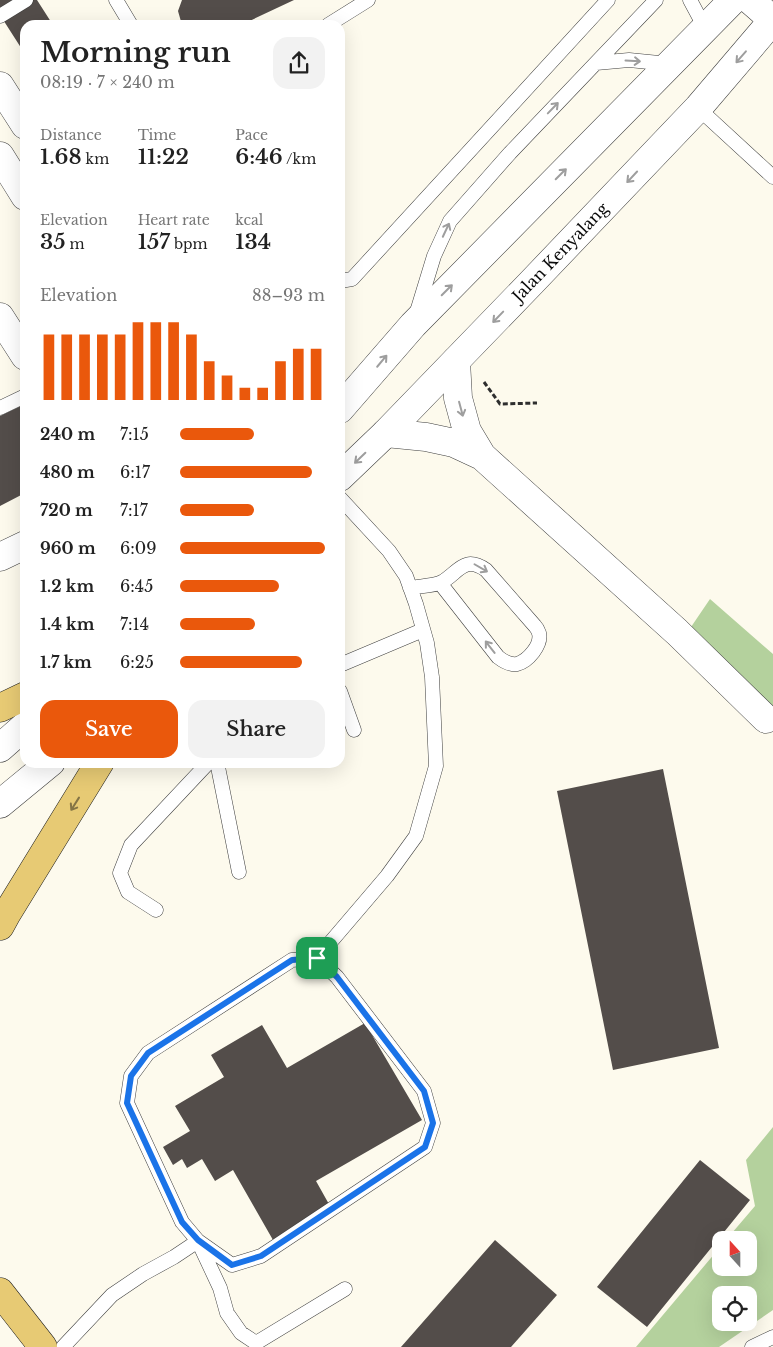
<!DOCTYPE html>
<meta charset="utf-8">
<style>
:root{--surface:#fff;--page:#f2f2f2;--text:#222;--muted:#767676;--accent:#ea580c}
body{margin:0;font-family:"Libre Baskerville",serif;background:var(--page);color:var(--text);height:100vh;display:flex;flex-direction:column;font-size:19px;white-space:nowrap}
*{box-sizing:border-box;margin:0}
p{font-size:16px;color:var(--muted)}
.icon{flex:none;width:28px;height:28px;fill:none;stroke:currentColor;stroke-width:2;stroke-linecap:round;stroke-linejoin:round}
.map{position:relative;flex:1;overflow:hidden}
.details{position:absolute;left:20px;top:20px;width:325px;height:748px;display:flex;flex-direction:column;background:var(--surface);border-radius:15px;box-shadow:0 5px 20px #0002}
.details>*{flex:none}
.needle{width:32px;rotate:339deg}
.fabs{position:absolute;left:712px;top:1231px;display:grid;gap:10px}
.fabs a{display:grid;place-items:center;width:45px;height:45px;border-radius:10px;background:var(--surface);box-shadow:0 5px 20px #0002;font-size:25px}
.pin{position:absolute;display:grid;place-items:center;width:42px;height:42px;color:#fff;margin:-21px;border-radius:10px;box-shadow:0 2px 8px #0006}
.round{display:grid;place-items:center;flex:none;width:52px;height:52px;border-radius:15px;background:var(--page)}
.overview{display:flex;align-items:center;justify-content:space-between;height:85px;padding:0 20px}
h1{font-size:28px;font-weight:600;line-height:38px}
.figures{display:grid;grid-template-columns:repeat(3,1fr);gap:8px;height:85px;padding:5px 20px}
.figures div{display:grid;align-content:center}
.figures b{font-size:21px;font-weight:600}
.figures small{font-size:14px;font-weight:400}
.figures p{font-size:14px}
.chart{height:140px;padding:10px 20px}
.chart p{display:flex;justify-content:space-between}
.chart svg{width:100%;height:90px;margin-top:5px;stroke:var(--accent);stroke-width:6}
.button{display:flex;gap:10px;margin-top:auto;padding:10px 20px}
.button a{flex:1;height:58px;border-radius:15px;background:var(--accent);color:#fff;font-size:20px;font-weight:600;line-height:58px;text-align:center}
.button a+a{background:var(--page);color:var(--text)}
ul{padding:0 20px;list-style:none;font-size:16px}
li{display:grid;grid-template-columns:80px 60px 1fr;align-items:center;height:38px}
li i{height:12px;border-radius:6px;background:var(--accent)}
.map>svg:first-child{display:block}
.forest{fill:#b4d19d;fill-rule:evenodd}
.building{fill:#534d4a}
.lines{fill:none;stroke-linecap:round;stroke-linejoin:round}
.service-casing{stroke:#3f3f3f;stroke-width:15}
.minor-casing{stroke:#3f3f3f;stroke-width:29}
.tertiary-casing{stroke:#3f3f3f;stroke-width:29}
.primary-casing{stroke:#1d1d1d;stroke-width:29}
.path{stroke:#2e2e2e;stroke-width:3;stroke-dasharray:5 2.5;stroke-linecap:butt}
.service{stroke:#fff;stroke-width:14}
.minor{stroke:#fff;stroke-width:28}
.tertiary{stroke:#fff;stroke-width:28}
.primary{stroke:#e7ca74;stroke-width:28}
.oneway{stroke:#9e9e9e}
.oneway2{stroke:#847445}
.route-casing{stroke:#fff;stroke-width:10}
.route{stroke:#1a73e8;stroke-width:6}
.labels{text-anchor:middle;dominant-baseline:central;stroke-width:5;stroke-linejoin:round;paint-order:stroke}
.street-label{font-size:16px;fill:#0c0c0c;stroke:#fff}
</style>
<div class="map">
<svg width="773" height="1347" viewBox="0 0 773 1347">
<rect width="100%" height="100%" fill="#fdfaed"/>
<path class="forest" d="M710,599L773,654V720L691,627Z
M773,1127V1310L719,1347H636L721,1246V1268H749V1240H726L755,1206L746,1160ZM721,1295H749V1322H721Z"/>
<path class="building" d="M0,0H37L53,25H25V54L0,15Z
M182,0H294L241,25H182L178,11Z
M21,406L25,412V493L0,506V416Z
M663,769L719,1048L613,1070L557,791Z
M365,1023L422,1120L316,1181L330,1206L273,1240L233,1170L215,1181L202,1159L187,1168L182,1159L173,1165L163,1147L190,1131L175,1106L224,1077L211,1055L262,1025L287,1068Z
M700,1160L750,1200L647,1327L597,1287Z
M495,1240L557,1295L511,1347H401Z"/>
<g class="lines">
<defs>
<path id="service" d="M116,0L131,25
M690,0L705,28
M0,16L26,0
M328,25L368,0
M596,63L629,60L669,64
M698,108L773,177
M340,281L352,279L608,0
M416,315L434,256L450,221L510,153L656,0
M0,408L25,396
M410,588C420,586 434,586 442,582C459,572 464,555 486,570L535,626C537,628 538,630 539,633C542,645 528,661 517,664C510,665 503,661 498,657L440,583
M340,665L423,630
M340,691L354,730
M217,762L239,872
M156,910L128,892L120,873L131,845L209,762
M317,958L387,876L416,836L436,766L432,677L427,643L416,604L406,576L389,551L340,498
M198,1241L220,1288L227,1313L241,1333L256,1343L345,1289
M63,1347L112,1295L143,1274L174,1257L198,1241L182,1222L127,1103L131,1076L148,1053L292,960L317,958L337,977L424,1091L433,1123L425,1147L261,1256L232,1265L198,1241
M752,1347L773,1337"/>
<path id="minor" d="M0,86L25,125
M0,156L25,196
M0,317L25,356
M456,361L458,398L467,431L482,456
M386,433L426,437L454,443L482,456L677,632L766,719
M0,557L25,545"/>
<path id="tertiary" d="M750,0L773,20
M340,409L413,325L733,0
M340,477L386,433L532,282L698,108L773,20
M0,748L25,726
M0,804L51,762"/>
<path id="primary" d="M0,708L25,696
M0,926L6,915L100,762
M0,1292L43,1347"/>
</defs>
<use href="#service" class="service-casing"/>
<use href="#minor" class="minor-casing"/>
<use href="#tertiary" class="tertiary-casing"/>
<use href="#primary" class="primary-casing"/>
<path class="path" d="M484,382L500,404L537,403"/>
<use href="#service" class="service"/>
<use href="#minor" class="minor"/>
<use href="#tertiary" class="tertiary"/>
<use href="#primary" class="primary"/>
</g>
<defs><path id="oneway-shaft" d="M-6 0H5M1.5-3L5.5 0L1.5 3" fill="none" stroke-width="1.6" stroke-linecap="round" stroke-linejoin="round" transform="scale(1.25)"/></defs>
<g class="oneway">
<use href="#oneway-shaft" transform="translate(741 57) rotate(131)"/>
<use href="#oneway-shaft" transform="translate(633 61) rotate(3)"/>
<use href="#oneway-shaft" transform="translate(553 108) rotate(-46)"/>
<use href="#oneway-shaft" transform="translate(561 174) rotate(-45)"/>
<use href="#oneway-shaft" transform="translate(632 177) rotate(133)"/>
<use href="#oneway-shaft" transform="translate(446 230) rotate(-65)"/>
<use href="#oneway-shaft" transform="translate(447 290) rotate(-45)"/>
<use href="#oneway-shaft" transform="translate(498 317) rotate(134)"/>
<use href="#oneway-shaft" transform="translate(382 361) rotate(-50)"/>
<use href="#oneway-shaft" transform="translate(461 409) rotate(75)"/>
<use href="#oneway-shaft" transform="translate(360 458) rotate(136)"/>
<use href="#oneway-shaft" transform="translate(481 568) rotate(30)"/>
<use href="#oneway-shaft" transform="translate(490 647) rotate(-128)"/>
</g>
<use class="oneway2" href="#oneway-shaft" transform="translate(75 804) rotate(122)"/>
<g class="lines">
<defs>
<path id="route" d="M317,958L337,977L424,1091L433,1123L425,1147L261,1256L232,1265L198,1240L182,1222L127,1103L131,1076L148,1053L292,960Z"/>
</defs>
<use href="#route" class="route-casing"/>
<use href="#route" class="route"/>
</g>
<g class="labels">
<g class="street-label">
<text transform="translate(560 252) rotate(-46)">Jalan Kenyalang</text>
</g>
</g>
</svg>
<div class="fabs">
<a><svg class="needle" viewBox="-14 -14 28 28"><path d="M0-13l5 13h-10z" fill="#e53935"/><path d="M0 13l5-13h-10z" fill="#767676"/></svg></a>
<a><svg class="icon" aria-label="locate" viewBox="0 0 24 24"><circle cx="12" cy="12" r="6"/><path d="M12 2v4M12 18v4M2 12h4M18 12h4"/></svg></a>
</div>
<div class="pin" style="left:317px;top:958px;background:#1e9e55"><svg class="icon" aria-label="arrive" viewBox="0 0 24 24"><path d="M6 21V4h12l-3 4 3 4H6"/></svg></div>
<section class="details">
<div class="overview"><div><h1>Morning run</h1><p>08:19 · 7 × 240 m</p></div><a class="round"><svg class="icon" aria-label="share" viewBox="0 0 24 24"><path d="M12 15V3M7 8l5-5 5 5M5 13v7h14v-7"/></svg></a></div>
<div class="figures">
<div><p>Distance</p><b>1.68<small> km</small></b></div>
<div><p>Time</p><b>11:22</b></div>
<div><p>Pace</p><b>6:46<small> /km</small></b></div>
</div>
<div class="figures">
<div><p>Elevation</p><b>35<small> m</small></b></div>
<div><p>Heart rate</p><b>157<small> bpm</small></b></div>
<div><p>kcal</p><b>134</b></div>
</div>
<div class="chart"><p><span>Elevation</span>88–93 m</p>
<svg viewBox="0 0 160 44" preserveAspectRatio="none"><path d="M5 44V12M15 44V12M25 44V12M35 44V12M45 44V12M55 44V6M65 44V6M75 44V6M85 44V12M95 44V25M105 44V32M115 44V38M125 44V38M135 44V25M145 44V19M155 44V19"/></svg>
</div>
<ul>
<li><b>240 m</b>7:15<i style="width:51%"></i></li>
<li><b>480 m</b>6:17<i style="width:91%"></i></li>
<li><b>720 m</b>7:17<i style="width:51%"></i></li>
<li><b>960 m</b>6:09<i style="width:100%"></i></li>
<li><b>1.2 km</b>6:45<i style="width:68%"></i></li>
<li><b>1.4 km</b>7:14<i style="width:52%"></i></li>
<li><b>1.7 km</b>6:25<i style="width:84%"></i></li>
</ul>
<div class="button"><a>Save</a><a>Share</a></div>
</section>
</div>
